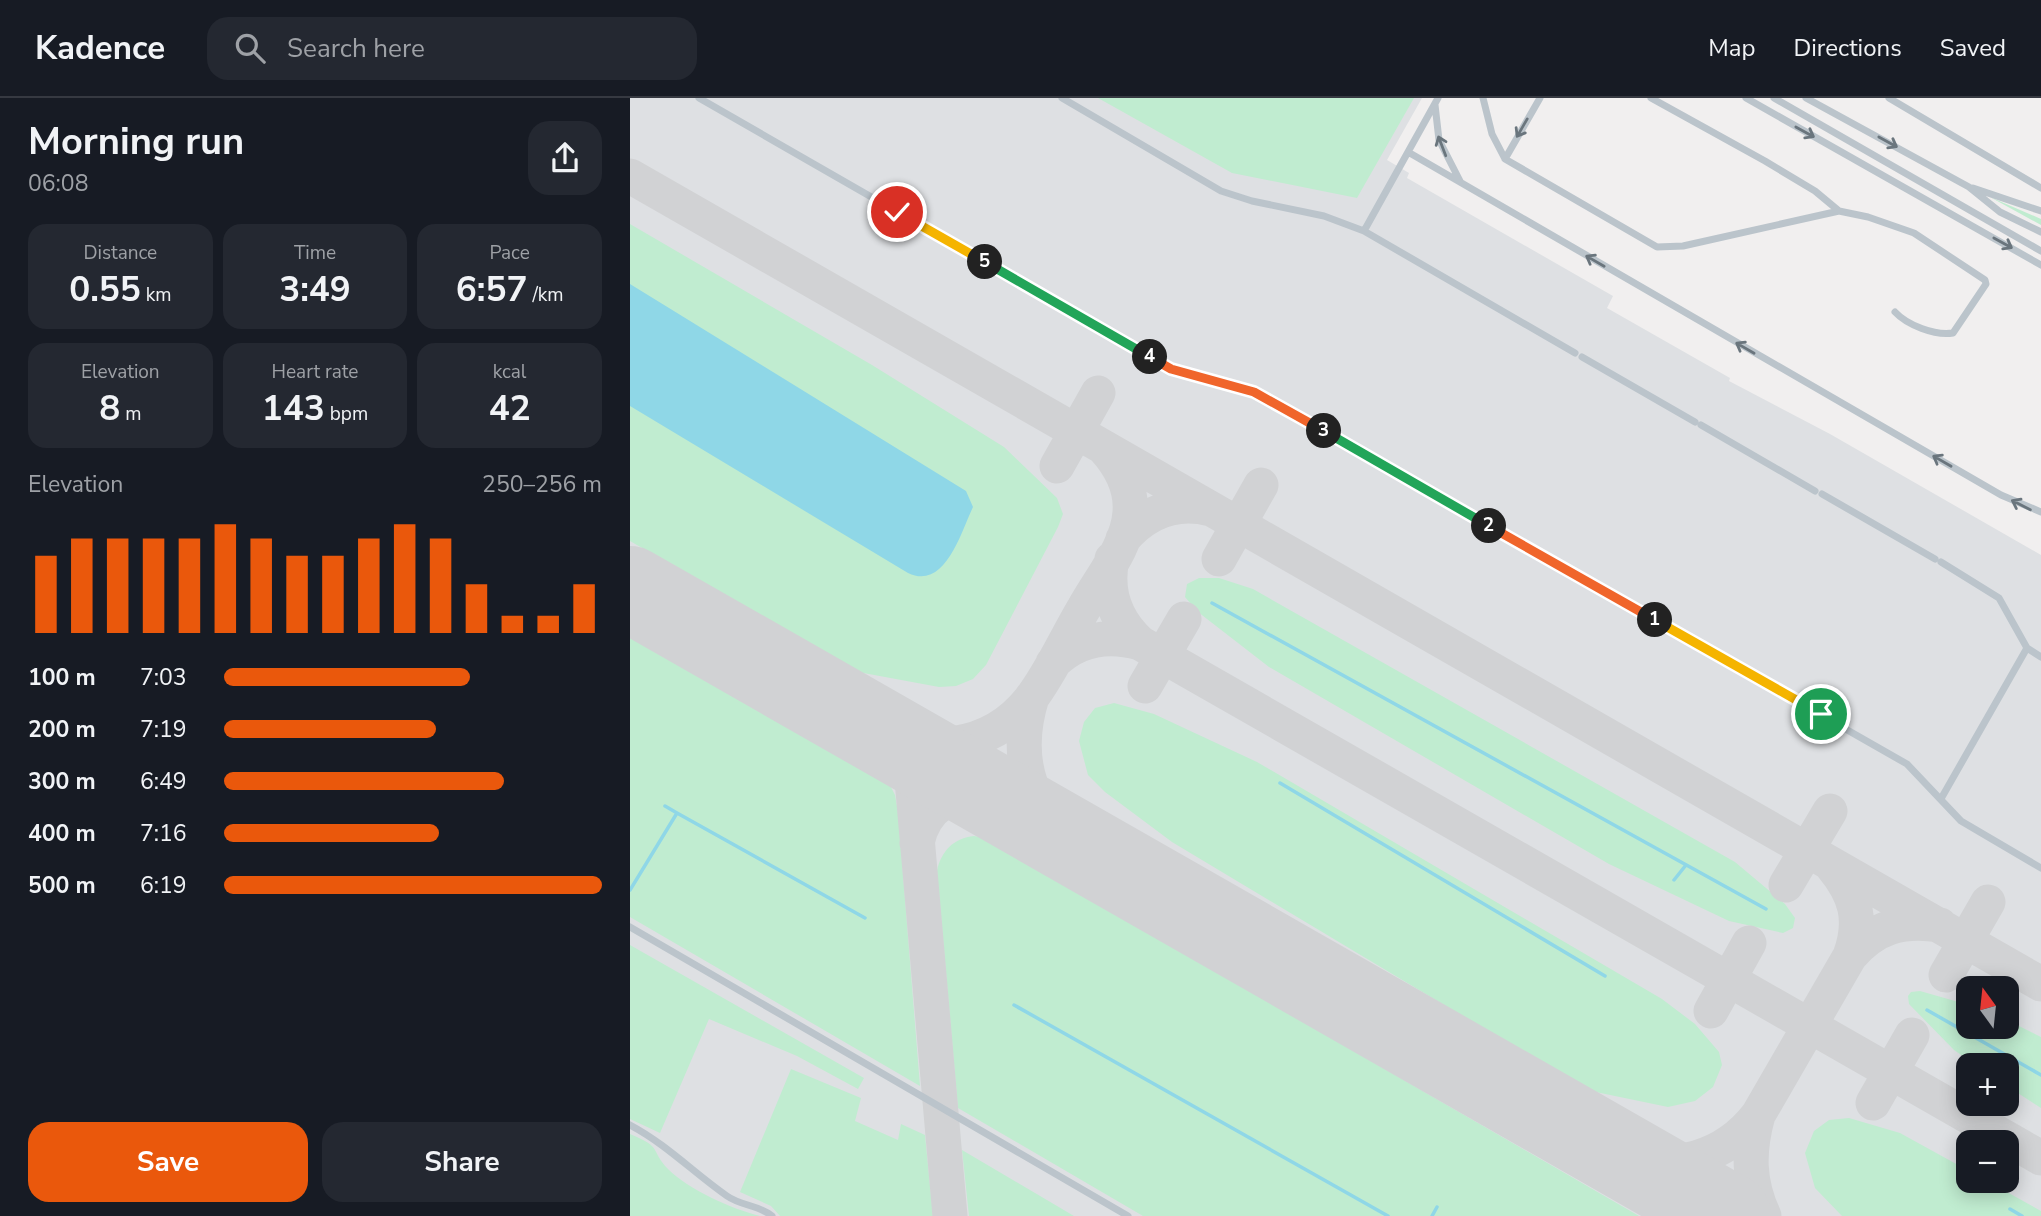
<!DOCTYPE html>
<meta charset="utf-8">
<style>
:root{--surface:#171b24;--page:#242831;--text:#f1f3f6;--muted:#9ea1a6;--line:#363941;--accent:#ea580c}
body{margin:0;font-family:"Nunito Sans",sans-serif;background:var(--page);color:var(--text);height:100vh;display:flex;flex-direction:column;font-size:26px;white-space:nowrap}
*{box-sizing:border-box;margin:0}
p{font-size:23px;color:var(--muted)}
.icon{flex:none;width:38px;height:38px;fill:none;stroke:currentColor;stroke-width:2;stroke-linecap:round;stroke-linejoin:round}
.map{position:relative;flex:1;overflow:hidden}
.drawer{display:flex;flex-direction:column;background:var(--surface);width:630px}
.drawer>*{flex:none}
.needle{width:46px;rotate:345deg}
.fabs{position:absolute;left:1326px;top:878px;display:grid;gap:14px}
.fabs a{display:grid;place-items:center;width:63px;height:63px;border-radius:14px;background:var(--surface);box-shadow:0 4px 18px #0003;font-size:35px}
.pin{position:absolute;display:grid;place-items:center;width:60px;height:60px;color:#fff;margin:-30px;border:4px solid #fff;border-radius:50%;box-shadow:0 2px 7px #0007}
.km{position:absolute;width:35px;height:35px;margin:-18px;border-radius:50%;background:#222;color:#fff;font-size:19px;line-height:35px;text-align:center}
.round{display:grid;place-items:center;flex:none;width:74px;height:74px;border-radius:21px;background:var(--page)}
.head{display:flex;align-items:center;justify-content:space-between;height:119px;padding:0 28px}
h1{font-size:38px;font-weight:700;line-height:52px}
.stats{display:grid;grid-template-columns:repeat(3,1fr);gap:10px;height:119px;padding:7px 28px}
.stats div{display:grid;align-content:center;border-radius:18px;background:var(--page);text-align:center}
.stats b{font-size:35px;font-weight:700}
.stats small{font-size:19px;font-weight:400}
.stats p{font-size:19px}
.chart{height:196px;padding:14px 28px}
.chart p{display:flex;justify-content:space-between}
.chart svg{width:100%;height:126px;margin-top:7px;stroke:var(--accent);stroke-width:6}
.cta{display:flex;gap:14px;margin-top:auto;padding:14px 28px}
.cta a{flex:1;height:80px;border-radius:21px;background:var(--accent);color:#fff;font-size:28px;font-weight:700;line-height:80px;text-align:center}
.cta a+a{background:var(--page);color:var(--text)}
ul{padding:0 28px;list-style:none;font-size:23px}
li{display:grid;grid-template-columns:112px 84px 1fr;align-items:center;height:52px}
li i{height:18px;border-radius:9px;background:var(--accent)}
header{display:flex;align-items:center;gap:42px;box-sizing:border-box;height:98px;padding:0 35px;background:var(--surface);border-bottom:2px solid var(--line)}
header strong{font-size:33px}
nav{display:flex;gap:38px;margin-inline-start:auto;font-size:24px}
.search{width:490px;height:63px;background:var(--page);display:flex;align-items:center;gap:18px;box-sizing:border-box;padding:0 24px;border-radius:21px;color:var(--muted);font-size:26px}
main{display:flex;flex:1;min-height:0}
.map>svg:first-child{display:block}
.airport{fill:#dee0e3;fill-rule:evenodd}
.green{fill:#c0ecd0}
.water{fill:#8fd7e7}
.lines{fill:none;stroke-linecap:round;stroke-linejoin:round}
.stream{stroke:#8fd7e7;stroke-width:3.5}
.taxiway{stroke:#d1d2d4;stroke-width:35}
.runway{stroke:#d1d2d4;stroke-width:86}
.service{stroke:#bbc4cb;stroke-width:7}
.oneway{stroke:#6a757d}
.split-1-casing{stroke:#fff;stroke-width:14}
.split-2-casing{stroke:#fff;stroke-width:14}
.split-3-casing{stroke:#fff;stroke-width:14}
.split-4-casing{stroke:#fff;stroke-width:14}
.split-5-casing{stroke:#fff;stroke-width:14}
.split-6-casing{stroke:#fff;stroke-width:14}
.split-1{stroke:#f5b400;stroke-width:9}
.split-2{stroke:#f0652b;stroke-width:9}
.split-3{stroke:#22a559;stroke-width:9}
.split-4{stroke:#f0652b;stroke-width:9}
.split-5{stroke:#22a559;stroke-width:9}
.split-6{stroke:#f5b400;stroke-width:9}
</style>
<header>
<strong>Kadence</strong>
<div class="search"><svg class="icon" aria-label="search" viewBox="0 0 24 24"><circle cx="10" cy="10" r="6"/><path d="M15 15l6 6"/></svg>Search here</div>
<nav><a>Map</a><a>Directions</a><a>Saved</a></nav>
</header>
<main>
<section class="drawer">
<div class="head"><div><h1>Morning run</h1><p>06:08</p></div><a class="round"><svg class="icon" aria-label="share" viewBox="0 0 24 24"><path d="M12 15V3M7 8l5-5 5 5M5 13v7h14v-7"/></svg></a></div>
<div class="stats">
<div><p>Distance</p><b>0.55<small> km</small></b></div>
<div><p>Time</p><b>3:49</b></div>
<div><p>Pace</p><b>6:57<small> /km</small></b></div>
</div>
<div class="stats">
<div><p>Elevation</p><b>8<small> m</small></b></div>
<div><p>Heart rate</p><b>143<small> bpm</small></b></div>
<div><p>kcal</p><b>42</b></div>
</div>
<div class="chart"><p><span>Elevation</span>250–256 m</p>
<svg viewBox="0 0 160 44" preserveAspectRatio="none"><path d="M5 44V17M15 44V11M25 44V11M35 44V11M45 44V11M55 44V6M65 44V11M75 44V17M85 44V17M95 44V11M105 44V6M115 44V11M125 44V27M135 44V38M145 44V38M155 44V27"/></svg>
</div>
<ul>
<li><b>100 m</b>7:03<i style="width:65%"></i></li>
<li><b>200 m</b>7:19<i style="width:56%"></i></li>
<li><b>300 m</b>6:49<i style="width:74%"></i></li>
<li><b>400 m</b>7:16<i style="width:57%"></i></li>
<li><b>500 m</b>6:19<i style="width:100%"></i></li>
</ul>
<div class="cta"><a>Save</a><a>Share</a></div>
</section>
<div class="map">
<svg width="1411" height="1118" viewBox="0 0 1411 1118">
<rect width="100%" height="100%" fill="#f1efef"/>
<path class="airport" d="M0,0H792L757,62L779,75L777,80L983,198L977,210L1100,280L1099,283L1200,336L1411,457V1118H0ZM1339,891H1377V929H1339ZM1339,968H1377V1006H1339ZM1339,1045H1377V1083H1339Z"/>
<path class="green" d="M468,0H784L727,100L602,75Z
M1360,99L1411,121V127Z
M0,126L242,267L374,349L427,400L433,416L428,429L356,567L343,581L326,588L309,589L228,574L0,443Z
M569,480H589L623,491L1105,764L1155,806L1165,820L1163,830L1153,835L1099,823L979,766L639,569L568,514L555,499L557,486Z
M0,537L259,685L265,697L268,714L290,988L0,819Z
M484,605L524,616L627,664L1032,901L1065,926L1089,954L1092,967L1083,989L1065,1003L1038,1009L956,992L542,744L475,694L458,677L449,643L454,624L465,610Z
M344,738L355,740L1009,1118H513L328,1010L307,773C311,753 324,740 344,738Z
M0,847L234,980L228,991L167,958L79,921L30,1035L0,1021Z
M1290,893L1339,907V929H1377V922L1411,939V1010L1377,988V968H1347L1324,952L1279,906L1278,898L1281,894Z
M161,971L231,1000L225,1023L268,1042L271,1026L295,1037L303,1118H150L141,1108L110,1094Z
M1219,1020L1270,1035L1339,1073V1083H1357L1411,1113V1118H1212L1185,1090L1175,1055L1184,1033L1199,1022Z
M0,1036C34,1050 19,1051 38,1071C59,1092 102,1111 130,1118H0Z
M332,1052L444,1118H339Z"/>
<path class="water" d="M0,186L336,393L343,409C331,434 315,493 278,475L0,308Z"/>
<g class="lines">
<path class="stream" d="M582,505L1136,811
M650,685L975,878
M47,715L235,820
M1044,782L1056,767
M0,792L47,715L35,708
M384,907L758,1118
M1297,912L1411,977
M1380,1111L1392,1118
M802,1118L807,1109"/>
<path class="taxiway" d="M0,78L1411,886
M427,368L468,295
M493,441C516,414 546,402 581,411
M482,461C475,494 485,522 510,545L1411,1060
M589,461L631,387
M423,565C447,541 478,536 510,545
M515,588L554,521
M402,599C386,650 394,697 432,735
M241,627C294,659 360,652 400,602C421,575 436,540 454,510C470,481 498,448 500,414C502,389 491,369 475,351
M262,641L274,653L281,670L320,1118
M287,745C294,709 324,690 360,696
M1156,787L1200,713
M1220,858C1245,829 1272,821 1310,827
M1316,877L1358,804
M1081,913L1119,845
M1243,1005L1282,937
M1128,1017C1118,1053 1118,1084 1134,1118
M991,1056C1043,1074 1094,1061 1128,1017L1220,858C1233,822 1226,797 1202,768"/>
<path class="runway" d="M0,491L1098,1118"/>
<path class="service" d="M69,0L541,271L624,294L1277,666L1331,723L1411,770
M432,0L591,93L622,103L694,118L734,133L945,255
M853,0L862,36L875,61L1027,149L1053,148L1209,113
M1021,0L1135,63L1185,93L1209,113L1238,119L1284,135L1355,182L1356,186L1323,235C1305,238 1277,227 1265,214
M1116,0L1411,167
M1144,0L1411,153
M1176,0L1339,89L1370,114L1411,134
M1259,0L1411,90
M805,7L809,42L830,83
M778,54L1371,397L1411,414
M875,61L910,0
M1343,90L1411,113
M734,133L808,0
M952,259L1065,324
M1071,327L1185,393
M1192,396L1305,461
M1311,464L1369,500L1397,550L1411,559
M1312,699L1397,550
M0,829L498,1118
M0,1027C36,1046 64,1075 97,1098C111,1108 129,1107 142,1118"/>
</g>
<defs><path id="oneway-shaft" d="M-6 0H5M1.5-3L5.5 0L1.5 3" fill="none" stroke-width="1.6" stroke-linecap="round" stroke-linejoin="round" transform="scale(1.75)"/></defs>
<g class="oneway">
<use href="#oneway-shaft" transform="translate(892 30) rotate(120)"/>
<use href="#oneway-shaft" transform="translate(1175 34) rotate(29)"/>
<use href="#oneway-shaft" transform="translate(1258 44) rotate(29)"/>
<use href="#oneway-shaft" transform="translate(812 48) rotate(-111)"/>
<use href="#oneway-shaft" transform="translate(1373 145) rotate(29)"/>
<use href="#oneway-shaft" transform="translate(965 163) rotate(-150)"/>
<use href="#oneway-shaft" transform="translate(1115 250) rotate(-150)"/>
<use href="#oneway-shaft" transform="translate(1312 363) rotate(-150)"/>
<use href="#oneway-shaft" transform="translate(1391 407) rotate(-153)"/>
</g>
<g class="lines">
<defs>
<path id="split-1" d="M1025,522L1191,616"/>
<path id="split-2" d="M859,428L1025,522"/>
<path id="split-3" d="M694,333L859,428"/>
<path id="split-4" d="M520,259L541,271L624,294L694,333"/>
<path id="split-5" d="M355,164L520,259"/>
<path id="split-6" d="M267,114L355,164"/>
</defs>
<use href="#split-1" class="split-1-casing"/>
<use href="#split-2" class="split-2-casing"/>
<use href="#split-3" class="split-3-casing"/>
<use href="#split-4" class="split-4-casing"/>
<use href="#split-5" class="split-5-casing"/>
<use href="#split-6" class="split-6-casing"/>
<use href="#split-1" class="split-1"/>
<use href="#split-2" class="split-2"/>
<use href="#split-3" class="split-3"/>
<use href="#split-4" class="split-4"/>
<use href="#split-5" class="split-5"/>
<use href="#split-6" class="split-6"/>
</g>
</svg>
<div class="fabs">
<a><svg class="needle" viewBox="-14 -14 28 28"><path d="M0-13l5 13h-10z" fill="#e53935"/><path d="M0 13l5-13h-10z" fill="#9ea1a6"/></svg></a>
<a>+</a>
<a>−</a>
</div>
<div class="pin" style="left:1191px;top:616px;background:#1e9e55"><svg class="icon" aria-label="arrive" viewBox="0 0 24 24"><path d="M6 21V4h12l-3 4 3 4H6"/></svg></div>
<div class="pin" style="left:267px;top:114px;background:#d93025"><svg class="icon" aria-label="check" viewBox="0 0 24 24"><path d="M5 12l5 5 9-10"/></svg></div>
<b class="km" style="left:1025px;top:522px">1</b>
<b class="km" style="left:859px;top:428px">2</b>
<b class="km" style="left:694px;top:333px">3</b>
<b class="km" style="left:520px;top:259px">4</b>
<b class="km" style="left:355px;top:164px">5</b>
</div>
</main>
